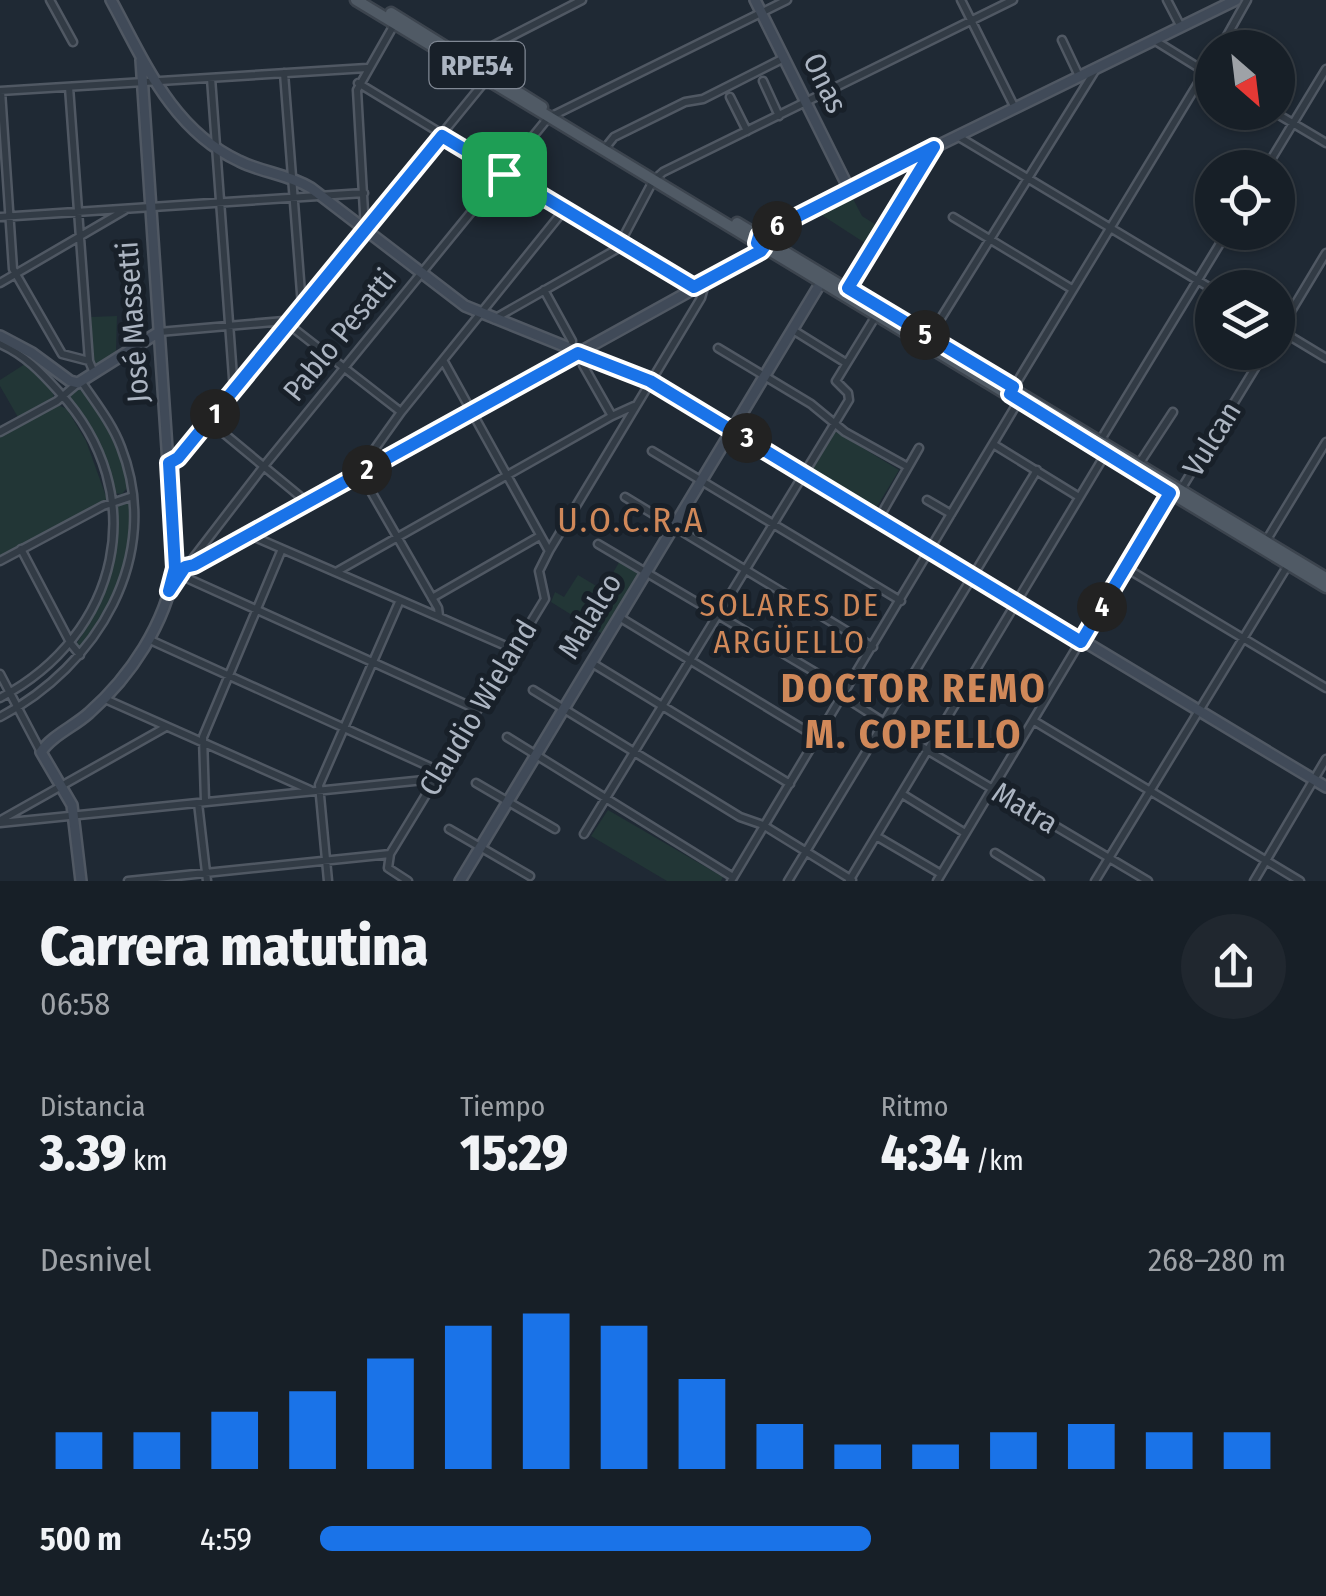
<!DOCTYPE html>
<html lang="es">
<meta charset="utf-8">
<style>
:root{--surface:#171f27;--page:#20272f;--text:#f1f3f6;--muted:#9ea2a7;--line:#363d44;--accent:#1a73e8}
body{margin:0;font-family:"Fira Sans Condensed",sans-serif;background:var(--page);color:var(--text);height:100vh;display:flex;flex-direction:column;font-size:38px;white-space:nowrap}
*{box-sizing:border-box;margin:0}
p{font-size:32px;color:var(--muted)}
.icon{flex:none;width:55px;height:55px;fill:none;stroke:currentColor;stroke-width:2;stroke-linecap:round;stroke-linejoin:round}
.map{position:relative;height:881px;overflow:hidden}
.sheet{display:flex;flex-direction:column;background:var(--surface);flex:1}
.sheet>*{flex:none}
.needle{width:65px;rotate:152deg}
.fabs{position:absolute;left:1195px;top:30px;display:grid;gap:20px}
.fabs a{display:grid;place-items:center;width:100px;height:100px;border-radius:50%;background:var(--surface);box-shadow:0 2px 8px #0004,0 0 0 2px var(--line);font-size:50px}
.pin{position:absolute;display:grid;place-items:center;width:85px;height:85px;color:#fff;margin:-42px;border-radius:20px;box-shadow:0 5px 15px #0006}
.km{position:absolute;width:50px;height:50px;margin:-25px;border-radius:50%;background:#222;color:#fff;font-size:28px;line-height:50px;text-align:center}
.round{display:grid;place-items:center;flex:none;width:105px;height:105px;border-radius:52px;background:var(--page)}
.headline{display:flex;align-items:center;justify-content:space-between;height:170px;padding:0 40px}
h1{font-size:55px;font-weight:800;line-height:75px}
.metrics{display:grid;grid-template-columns:repeat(3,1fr);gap:15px;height:170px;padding:10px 40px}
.metrics div{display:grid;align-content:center}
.metrics b{font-size:50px;font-weight:800}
.metrics small{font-size:28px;font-weight:400}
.metrics p{font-size:28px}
.chart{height:280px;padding:20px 40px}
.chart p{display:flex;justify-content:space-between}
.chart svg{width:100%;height:180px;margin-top:10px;stroke:var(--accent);stroke-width:6}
ul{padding:0 40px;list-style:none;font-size:32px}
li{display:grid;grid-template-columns:160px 120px 1fr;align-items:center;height:75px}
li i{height:25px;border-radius:12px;background:var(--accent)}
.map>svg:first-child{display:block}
.green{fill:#223636}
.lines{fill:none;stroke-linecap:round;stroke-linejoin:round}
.street-casing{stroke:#505863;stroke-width:11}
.secondary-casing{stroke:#505863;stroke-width:14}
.primary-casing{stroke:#3c444e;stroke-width:15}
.street{stroke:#323b45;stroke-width:6}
.secondary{stroke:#404a58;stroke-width:9}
.primary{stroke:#505a65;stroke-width:10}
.route-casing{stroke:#fff;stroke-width:20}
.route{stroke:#1a73e8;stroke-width:12}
.labels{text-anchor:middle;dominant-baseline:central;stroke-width:10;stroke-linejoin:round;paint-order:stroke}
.shield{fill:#182029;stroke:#808894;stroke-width:2.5}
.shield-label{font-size:28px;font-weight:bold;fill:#acb5c2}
.street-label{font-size:30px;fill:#acb5c2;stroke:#182029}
.neighbourhood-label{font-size:32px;letter-spacing:2.5px;fill:#d08859;stroke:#182029}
.quarter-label{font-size:35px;letter-spacing:2.5px;fill:#d08859;stroke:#182029}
.district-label{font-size:40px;font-weight:bold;letter-spacing:2.5px;fill:#d08859;stroke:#182029}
</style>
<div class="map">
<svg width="1326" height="881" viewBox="0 0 1326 881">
<rect width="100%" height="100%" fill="#1f2934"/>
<path class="green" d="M850,193L862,216L876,225L865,243L814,210Z
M117,316L116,351L98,366L93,363L91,317Z
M25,364L53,392L54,399L19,419L0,386V380Z
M79,389C107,409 123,455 127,488L122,494L113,493L97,441L71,400V394Z
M58,405L67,409L86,441L107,499L0,556V437Z
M833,430L899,470L875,510L809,470Z
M122,501L129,504C137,558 111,609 80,650L75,646C105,603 115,560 115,508Z
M621,559L642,572L604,635L551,602L555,592L564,597L578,575L603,590Z
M608,810L723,877L721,881H667L591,836Z"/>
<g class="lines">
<defs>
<path id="street" d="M50,0L73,42
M961,0L1015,108
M1167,0L1181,27
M1062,40L1079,76
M1154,40L1212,76
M1220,48L1247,0
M467,59L582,0
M284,73L302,306
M211,78L234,391
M763,81L779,116
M358,83L694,287
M69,87L89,361L94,373
M0,91L367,68
M1,91L13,269L62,354L89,361
M730,97L747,131
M1274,112L1326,143
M959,137L1212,289
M606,147L614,137L685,102L703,99L784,58
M1266,168L1326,69
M0,217L364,193
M953,217L1072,289
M365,230L357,90L395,23
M0,283L125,210
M847,289L932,151
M544,290L572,341L571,350
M494,319L617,249L653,181L663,172L1013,0
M1278,329L1326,358
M793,330L846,363
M159,332L284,321L401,412
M1278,333L1326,253
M928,339L1096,69
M0,344C25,355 41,372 59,392C153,494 120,635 0,698
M718,348L811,404L845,432L908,467
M585,356L583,365L612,416
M443,360L549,551
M1011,392L1212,60
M209,421L308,503
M0,432L57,401L78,383
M1100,441L1227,232
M993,444L1079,497
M652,451L901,601
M169,463L178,457L486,80
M1139,464L1173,412
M625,497L873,647
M927,500L951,514
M879,518L919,448
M250,535L513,649
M1266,541L1326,442
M598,544L823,677L843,696L927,750L1148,881
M21,549L71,644L80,655
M0,561L103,506L133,496
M1126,568L1326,688
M336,572L612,416L634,406
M180,575L476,709
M174,583L264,466L548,118L787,0
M432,598L538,537
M439,616L438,608L361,474V468L401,412L564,210
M619,617L818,738
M148,639L439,771
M592,663L790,784
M0,674L41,752
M533,690L740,817L763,825L852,880
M105,699L310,790
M0,717C97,666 164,557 121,447C112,423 95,402 81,381
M1034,721L1300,881
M507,737L733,877
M476,783L555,829
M902,794L965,833
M205,801L203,737L282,549
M198,803L207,881
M1,820L166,727
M0,823L434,779
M449,829L530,876
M584,834L849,400L848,393L836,381L877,314
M876,836L941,874
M995,853L1040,881
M128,881L390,854
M328,881L319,785L400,600
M408,881L388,868L390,854L545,599L539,571L549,551L701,298L705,284
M731,881L1018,402
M788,881L1037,470
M849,881L1106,453
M937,881L1168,495L1183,486L1265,352
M1095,881L1288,565
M1254,881L1326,759"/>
<path id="secondary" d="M111,0C144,61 172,130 239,161C263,173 288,174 311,188L465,306L651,381L1326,787
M755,0L849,189
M757,241L759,236L806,210L1236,0
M0,336L32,353L70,381L78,383L159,332
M174,560L183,567L195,565L757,254L767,242
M81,881L72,805L41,752C51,736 75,726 89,713C131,676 165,624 175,568L141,60
M460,881L823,279"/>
<path id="primary" d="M356,0L1326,587
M391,13L542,107
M737,223L1326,578"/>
</defs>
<use href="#street" class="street-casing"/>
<use href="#secondary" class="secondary-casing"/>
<use href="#primary" class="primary-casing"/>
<use href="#street" class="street"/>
<use href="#secondary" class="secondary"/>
<use href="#primary" class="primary"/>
</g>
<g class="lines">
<defs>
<path id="route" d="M442,136L694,287L761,251L764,247L757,243L759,236L934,147L848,288L1013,387L1010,394L1170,493L1081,642L650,381L578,353L194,565L185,567L169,591L175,568L169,463L178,458Z"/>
</defs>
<use href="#route" class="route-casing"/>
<use href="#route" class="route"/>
</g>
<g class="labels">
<rect class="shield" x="429.5" y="42" width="95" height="46" rx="8"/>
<g class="shield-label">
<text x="477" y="65">RPE54</text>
</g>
<g class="street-label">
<text transform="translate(825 83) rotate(64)">Onas</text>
<text transform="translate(133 322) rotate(-94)">José Massetti</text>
<text transform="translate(340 335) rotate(-51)">Pablo Pesatti</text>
<text transform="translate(1212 439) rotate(-58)">Vulcan</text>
<text transform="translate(590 616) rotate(-59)">Malalco</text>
<text transform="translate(478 708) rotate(-59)">Claudio Wieland</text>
<text transform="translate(1025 808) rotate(31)">Matra</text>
</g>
<g class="neighbourhood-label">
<text x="790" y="605">SOLARES DE<tspan x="790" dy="37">ARGÜELLO</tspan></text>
</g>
<g class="quarter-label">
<text x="631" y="520">U.O.C.R.A</text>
</g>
<g class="district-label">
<text x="914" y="689">DOCTOR REMO<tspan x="914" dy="46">M. COPELLO</tspan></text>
</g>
</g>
</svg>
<div class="fabs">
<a><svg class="needle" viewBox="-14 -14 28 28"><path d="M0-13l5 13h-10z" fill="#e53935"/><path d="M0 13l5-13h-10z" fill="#9ea2a7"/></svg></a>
<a><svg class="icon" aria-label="locate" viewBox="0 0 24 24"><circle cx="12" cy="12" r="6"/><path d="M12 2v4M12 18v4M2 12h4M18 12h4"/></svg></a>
<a><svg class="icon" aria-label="layers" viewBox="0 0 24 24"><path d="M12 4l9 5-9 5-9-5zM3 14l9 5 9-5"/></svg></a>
</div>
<div class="pin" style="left:504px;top:174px;background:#1e9e55"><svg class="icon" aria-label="arrive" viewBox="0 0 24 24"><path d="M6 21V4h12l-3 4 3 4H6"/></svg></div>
<b class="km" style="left:215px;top:414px">1</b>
<b class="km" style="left:367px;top:470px">2</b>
<b class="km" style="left:747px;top:438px">3</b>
<b class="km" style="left:1102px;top:607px">4</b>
<b class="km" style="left:925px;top:335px">5</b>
<b class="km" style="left:777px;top:226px">6</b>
</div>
<section class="sheet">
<div class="headline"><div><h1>Carrera matutina</h1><p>06:58</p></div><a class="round"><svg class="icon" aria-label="share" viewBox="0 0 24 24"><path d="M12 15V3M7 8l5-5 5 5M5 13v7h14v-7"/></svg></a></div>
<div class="metrics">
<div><p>Distancia</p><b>3.39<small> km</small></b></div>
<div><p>Tiempo</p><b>15:29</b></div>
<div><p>Ritmo</p><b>4:34<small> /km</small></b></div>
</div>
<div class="chart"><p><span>Desnivel</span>268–280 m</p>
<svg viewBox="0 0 160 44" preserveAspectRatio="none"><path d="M5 44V35M15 44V35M25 44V30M35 44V25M45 44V17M55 44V9M65 44V6M75 44V9M85 44V22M95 44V33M105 44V38M115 44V38M125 44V35M135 44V33M145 44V35M155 44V35"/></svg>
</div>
<ul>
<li><b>500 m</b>4:59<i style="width:57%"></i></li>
</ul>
</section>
